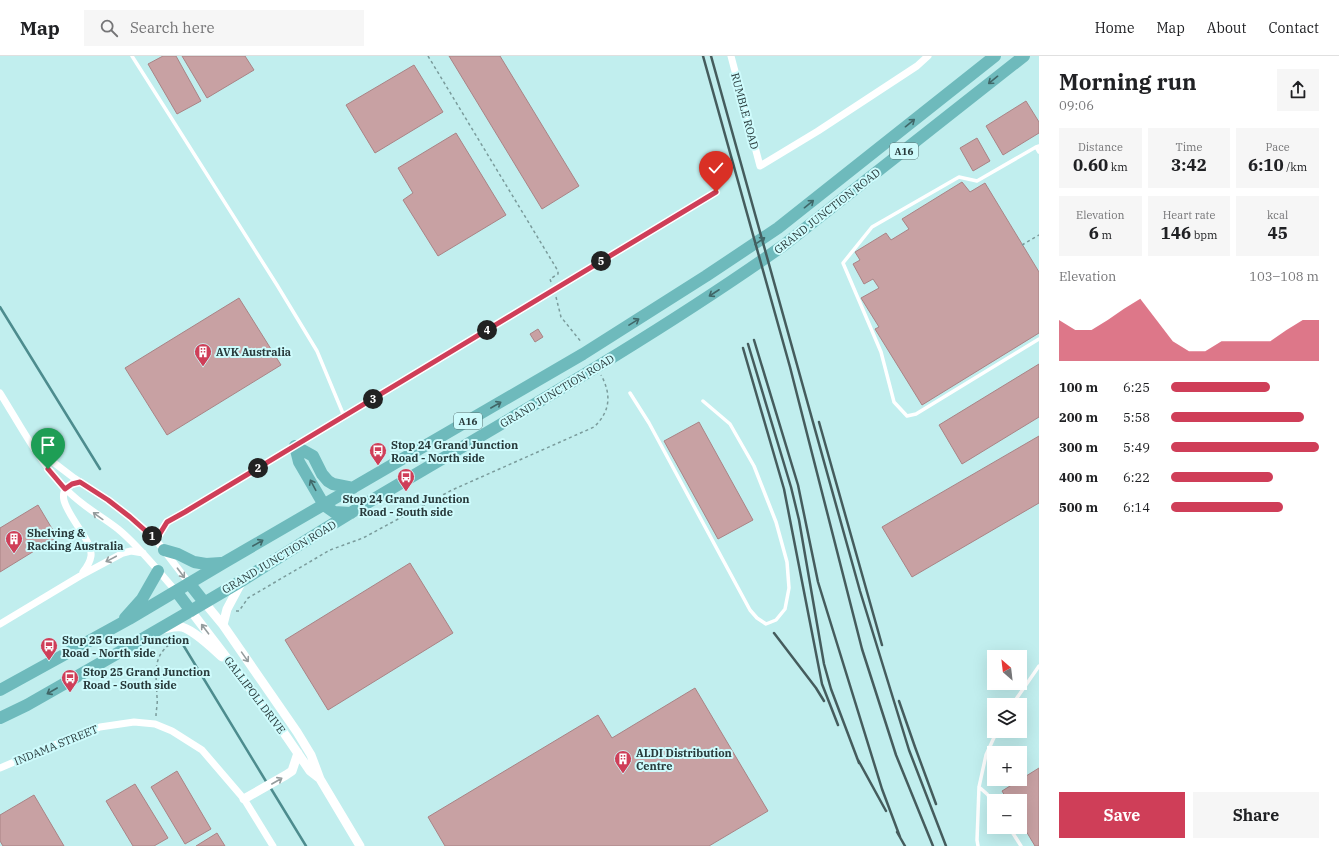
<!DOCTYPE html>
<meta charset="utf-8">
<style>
:root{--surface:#fff;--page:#f6f6f6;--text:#202124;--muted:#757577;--line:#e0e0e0;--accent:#cf3e58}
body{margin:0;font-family:"IBM Plex Serif",serif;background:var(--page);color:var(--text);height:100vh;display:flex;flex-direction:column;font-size:15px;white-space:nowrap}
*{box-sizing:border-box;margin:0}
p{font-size:13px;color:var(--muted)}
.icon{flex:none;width:22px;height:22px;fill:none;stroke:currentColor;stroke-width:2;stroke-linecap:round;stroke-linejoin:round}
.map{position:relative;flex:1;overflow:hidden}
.side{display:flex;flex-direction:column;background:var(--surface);width:300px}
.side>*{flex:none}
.needle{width:26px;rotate:332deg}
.fabs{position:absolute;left:987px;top:594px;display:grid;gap:8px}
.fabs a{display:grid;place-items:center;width:40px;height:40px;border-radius:0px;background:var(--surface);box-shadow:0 4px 16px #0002;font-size:20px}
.pin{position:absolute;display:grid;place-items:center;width:34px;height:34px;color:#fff;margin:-41px -17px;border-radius:50% 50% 50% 0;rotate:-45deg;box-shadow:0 0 4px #0007}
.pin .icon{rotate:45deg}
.km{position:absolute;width:20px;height:20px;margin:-10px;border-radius:50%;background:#222;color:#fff;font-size:11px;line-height:20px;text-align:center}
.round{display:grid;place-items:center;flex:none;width:42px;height:42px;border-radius:0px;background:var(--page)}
.headline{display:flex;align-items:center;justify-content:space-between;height:68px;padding:0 20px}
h1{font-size:22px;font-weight:700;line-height:30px}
.figures{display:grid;grid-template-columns:repeat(3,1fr);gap:6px;height:68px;padding:4px 20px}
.figures div{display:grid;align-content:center;border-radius:0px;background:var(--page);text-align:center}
.figures b{font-size:17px;font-weight:700}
.figures small{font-size:11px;font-weight:400}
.figures p{font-size:11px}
.chart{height:112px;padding:8px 20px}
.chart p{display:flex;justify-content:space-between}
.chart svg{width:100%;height:72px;margin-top:4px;fill:var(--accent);opacity:.7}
.action{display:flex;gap:8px;margin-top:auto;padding:8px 20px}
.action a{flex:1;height:46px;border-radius:0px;background:var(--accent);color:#fff;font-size:16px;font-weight:700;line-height:46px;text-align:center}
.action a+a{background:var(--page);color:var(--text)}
ul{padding:0 20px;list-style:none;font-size:13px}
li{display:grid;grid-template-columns:64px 48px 1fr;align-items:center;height:30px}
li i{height:10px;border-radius:5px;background:var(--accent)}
header{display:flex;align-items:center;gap:24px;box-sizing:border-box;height:56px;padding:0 20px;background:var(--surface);border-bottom:1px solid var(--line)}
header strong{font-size:19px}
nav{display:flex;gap:22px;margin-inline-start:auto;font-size:14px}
.search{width:280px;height:36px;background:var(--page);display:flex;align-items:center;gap:10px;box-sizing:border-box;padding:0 14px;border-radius:0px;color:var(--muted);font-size:15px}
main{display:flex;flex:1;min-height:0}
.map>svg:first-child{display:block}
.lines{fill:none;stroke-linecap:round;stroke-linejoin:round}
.stream{stroke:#4d8c8e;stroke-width:2.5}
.building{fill:#c8a1a3;stroke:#a98385}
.path{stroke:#7a9b9b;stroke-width:1.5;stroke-dasharray:3 3;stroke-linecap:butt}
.service{stroke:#fff;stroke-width:3.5}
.minor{stroke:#fff;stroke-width:7}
.tertiary{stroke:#fff;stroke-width:9}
.trunk{stroke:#6ebabc;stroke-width:12}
.rail{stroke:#455c5d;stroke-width:2.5}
.oneway{stroke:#406768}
.oneway2{stroke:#949c9d}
.route-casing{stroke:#fff;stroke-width:8}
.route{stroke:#cf3e58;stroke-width:5}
.labels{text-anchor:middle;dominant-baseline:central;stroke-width:4;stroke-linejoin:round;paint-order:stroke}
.shield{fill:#cefbfc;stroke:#5a7475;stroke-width:1}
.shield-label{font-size:10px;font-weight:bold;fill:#283a3b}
.street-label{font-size:11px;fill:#283a3b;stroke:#cefbfc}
.poi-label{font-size:11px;font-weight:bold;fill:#283a3b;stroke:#cefbfc;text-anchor:start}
</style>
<header>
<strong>Map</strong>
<div class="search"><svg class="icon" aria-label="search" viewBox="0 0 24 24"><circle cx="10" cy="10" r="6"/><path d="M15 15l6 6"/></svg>Search here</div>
<nav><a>Home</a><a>Map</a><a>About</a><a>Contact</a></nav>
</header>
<main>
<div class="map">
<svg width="1039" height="790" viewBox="0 0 1039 790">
<rect width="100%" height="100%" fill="#c1eeee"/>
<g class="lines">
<path class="stream" d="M0,251L100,413
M182,587L267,727
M270,731L306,790"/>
</g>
<path class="building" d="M163,0H176L201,45L177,58L148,8Z
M182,0H245L254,14L207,42Z
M449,0H500L579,130L542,153Z
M414,9L443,56L375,97L346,49Z
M1026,45L1039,66V77L1003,99L986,70Z
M456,77L506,159L438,200L403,144L413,137L398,112Z
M977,82L990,105L973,115L960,92Z
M962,126L970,136L985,127L1039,216V277L922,349L875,273L879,271L861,242L879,232L873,223L864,228L853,208L860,204L855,196L886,177L891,184L909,173L902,163Z
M239,242L281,309L167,379L125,312Z
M538,273L543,281L535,286L530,278Z
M1039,308V361L962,408L939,369Z
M699,366L753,464L718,483L664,385Z
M1039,380V447L912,521L882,471Z
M38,449L57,481L0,516V472Z
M410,507L453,577L328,654L285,584Z
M695,632L768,755L709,790H445L428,761L598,659L612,682Z
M1039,712V790H1035L1020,765V745H1008L1002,735Z
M177,715L211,773L185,788L151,731Z
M135,728L168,782L154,790H133L106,745Z
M34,739L64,790H3L0,785V759Z
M217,777L225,790H196Z"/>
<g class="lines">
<path class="path" d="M428,0L558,215V218L550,223L551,226
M1022,189L1039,179
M556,241L561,261L582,287
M236,555H239L248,542L330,494L363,482L452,434L594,371C610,356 612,339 601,319
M156,660C156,654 158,647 157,641C156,612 151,597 181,581"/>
<path class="service" d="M132,0L277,229L317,295L344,360
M1039,90L1036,91L1039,96
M1036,91L977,125L959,121L872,171L843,207L881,296L894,346L907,360L916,358L1039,283
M630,337L649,367L750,554L757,562L766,568L776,564L785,553L789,532L787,506L776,466L754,410L730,368L703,345
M1012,649L1039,610
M979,731L987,738L994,747
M1009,771L1021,790
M978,790L977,784L979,731L986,699L997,675"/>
<path class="minor" d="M731,0L760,110L818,75L917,10L928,0
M0,337C20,369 38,404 65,432C80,449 100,459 118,473C140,491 157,514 176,535
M37,390L53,406L74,422L108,444L130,461L156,484L189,527
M80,426C36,435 94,478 91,500C90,507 87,511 83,516
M156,484L167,466L185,456L716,136
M0,568L80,520L123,497L131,495L143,497
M0,712L73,681L100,671L134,666L155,668L172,675L202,694L244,743L273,790"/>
<path class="tertiary" d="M204,546L223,569L297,676L311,699L320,723L360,790
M191,555L284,677L310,715L319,722
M223,569L227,553L242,525
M163,573C169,572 176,570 182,571C195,575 212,592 222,601
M244,743L286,719L292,715L298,697"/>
<path class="trunk" d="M295,390L299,406L324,449L334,456L351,457
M295,390L313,400L322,418L328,425L333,428L353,432
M164,494L178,498L194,506L206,508L221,507
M189,527L204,546
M176,535L191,555
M125,562L142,543L158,515
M0,634L129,563L225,506L583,298L706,220L778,172L995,0
M0,662L27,649C99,608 171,567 243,524C288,496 333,467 379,440C516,359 654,281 784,189L1024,0"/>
<path class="rail" d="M703,0L790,311L862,593L896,699L933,790
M711,0L860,535L909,694L946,790
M754,284L798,429L818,526L882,733L900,781
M748,288L791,431L799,464L824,608L831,633L859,707
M743,292L784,433L822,628L838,669
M819,366L882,589
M774,577L816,632L824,645
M899,645L915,691L936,748
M857,702L886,755
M897,776L905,790"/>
</g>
<defs><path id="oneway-shaft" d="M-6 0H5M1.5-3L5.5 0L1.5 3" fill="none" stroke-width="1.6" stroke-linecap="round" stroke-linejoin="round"/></defs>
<g class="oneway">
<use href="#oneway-shaft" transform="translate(993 24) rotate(141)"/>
<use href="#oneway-shaft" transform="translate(910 67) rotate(-39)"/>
<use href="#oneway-shaft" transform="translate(809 148) rotate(-39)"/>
<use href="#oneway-shaft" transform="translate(760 185) rotate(-35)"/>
<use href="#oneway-shaft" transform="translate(714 237) rotate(147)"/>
<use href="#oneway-shaft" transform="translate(634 266) rotate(-32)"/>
<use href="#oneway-shaft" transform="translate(496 349) rotate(-30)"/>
<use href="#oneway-shaft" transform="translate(313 429) rotate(-118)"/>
<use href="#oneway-shaft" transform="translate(258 487) rotate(-30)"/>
<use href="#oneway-shaft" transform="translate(52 635) rotate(150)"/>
</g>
<g class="oneway2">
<use href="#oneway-shaft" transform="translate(98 460) rotate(-144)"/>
<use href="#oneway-shaft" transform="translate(111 503) rotate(152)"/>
<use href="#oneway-shaft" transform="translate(181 517) rotate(53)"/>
<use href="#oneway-shaft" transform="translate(205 573) rotate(-127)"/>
<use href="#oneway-shaft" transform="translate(245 601) rotate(55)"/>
<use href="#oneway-shaft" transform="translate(277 725) rotate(-30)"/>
</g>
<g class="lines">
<defs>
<path id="route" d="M48,413L65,433L72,428L80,426L108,444L130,461L156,484L167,466L185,456L716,136"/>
</defs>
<use href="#route" class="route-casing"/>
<use href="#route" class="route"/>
</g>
<defs>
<symbol id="building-pin" viewBox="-11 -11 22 30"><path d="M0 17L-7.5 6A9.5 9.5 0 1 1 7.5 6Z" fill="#cf3e58" stroke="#cefbfc"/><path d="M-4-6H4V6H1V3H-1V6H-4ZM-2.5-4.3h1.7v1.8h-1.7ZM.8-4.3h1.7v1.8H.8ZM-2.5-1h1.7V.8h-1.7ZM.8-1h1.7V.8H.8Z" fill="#fff"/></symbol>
<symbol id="bus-pin" viewBox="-11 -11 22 30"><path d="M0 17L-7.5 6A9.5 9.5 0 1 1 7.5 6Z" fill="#cf3e58" stroke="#cefbfc"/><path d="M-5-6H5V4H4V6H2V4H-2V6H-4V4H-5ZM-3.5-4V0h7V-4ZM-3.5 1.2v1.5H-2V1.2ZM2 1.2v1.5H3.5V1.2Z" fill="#fff"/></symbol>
</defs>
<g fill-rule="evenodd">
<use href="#building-pin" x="193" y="286" width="20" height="27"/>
<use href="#bus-pin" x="368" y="385" width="20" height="27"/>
<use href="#bus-pin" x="396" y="411" width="20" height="27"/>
<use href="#building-pin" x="4" y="473" width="20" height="27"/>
<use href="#bus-pin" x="39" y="580" width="20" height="27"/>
<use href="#bus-pin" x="60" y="612" width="20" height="27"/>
<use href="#building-pin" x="613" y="693" width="20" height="27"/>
</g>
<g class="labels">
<g class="shield">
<rect x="890" y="87" width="28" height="16" rx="3"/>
<rect x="454" y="357" width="28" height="16" rx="3"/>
</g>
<g class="shield-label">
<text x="904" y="95">A16</text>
<text x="468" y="365">A16</text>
</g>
<g class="street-label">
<text transform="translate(745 55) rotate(75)">RUMBLE ROAD</text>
<text transform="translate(827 155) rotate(-38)">GRAND JUNCTION ROAD</text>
<text transform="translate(557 335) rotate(-31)">GRAND JUNCTION ROAD</text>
<text transform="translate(279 501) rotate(-31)">GRAND JUNCTION ROAD</text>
<text transform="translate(255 639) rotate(53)">GALLIPOLI DRIVE</text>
<text transform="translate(56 689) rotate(-22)">INDAMA STREET</text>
</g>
<g class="poi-label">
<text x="216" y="296">AVK Australia</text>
<text x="391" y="389">Stop 24 Grand Junction<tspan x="391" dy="13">Road - North side</tspan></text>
<text x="406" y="443" text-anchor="middle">Stop 24 Grand Junction<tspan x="406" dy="13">Road - South side</tspan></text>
<text x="27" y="477">Shelving &amp;<tspan x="27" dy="13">Racking Australia</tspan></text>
<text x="62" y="584">Stop 25 Grand Junction<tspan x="62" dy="13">Road - North side</tspan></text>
<text x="83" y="616">Stop 25 Grand Junction<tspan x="83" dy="13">Road - South side</tspan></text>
<text x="636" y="697">ALDI Distribution<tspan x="636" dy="13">Centre</tspan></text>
</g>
</g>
</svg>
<div class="fabs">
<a><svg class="needle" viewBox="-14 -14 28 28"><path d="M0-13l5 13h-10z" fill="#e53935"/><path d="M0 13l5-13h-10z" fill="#757577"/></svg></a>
<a><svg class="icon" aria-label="layers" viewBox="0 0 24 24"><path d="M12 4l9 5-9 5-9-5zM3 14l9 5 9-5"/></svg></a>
<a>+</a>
<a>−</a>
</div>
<div class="pin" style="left:48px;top:413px;background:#1e9e55"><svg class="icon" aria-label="arrive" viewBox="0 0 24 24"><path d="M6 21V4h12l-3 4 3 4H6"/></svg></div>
<div class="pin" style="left:716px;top:136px;background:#d93025"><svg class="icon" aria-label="check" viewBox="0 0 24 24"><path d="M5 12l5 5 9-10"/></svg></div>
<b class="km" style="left:152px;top:480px">1</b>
<b class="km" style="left:258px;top:412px">2</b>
<b class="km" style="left:373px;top:343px">3</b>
<b class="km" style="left:487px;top:274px">4</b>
<b class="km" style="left:601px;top:205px">5</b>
</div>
<section class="side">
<div class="headline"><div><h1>Morning run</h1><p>09:06</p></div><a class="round"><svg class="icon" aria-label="share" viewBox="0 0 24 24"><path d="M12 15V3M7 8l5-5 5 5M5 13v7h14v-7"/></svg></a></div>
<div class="figures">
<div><p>Distance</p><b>0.60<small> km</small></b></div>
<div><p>Time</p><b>3:42</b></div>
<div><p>Pace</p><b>6:10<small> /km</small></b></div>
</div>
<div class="figures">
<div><p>Elevation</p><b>6<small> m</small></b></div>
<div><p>Heart rate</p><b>146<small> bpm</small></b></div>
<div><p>kcal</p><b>45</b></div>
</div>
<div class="chart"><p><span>Elevation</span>103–108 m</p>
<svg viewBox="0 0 160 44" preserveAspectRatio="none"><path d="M0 44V19L10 25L20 25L30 19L40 12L50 6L60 19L70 32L80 38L90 38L100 32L110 32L120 32L130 32L140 25L150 19L160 19V44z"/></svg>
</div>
<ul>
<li><b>100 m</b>6:25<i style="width:67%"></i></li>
<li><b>200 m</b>5:58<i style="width:90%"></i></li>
<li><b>300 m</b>5:49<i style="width:100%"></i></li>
<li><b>400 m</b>6:22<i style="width:69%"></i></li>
<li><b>500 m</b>6:14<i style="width:76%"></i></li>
</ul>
<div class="action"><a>Save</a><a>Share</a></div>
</section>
</main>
